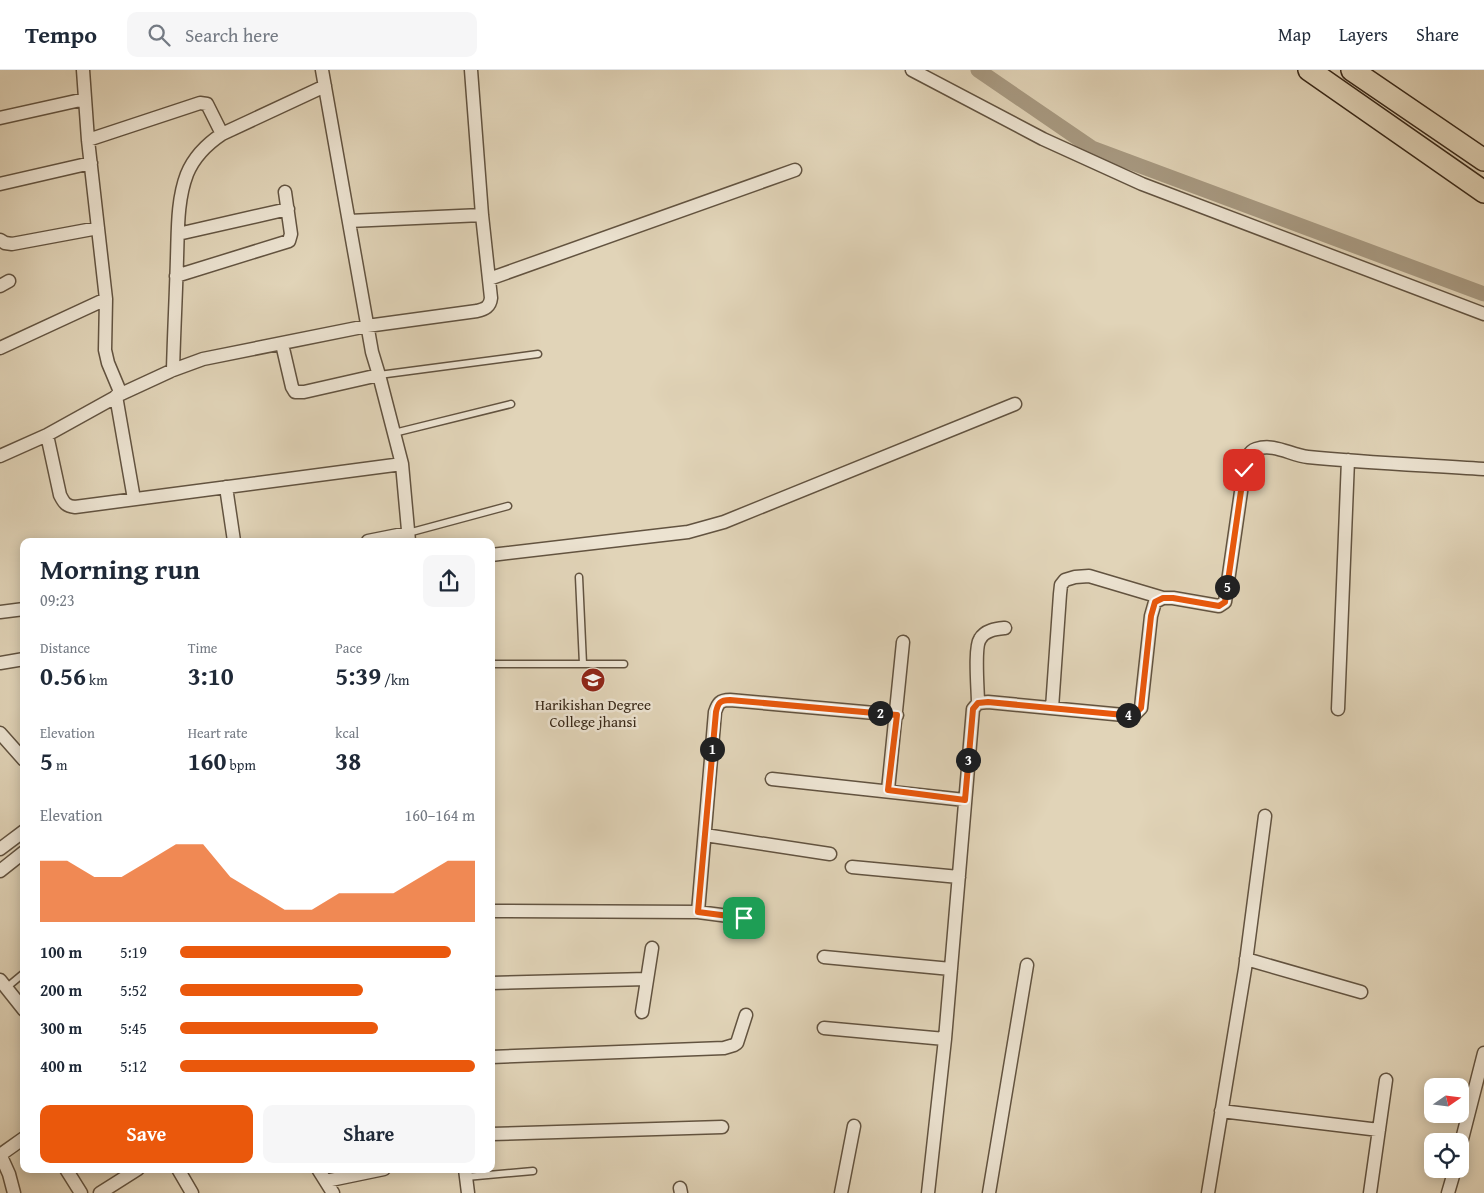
<!DOCTYPE html>
<meta charset="utf-8">
<style>
:root{--surface:#fff;--page:#f6f6f7;--text:#1f2937;--muted:#747a83;--line:#e0e1e3;--accent:#ea580c}
body{margin:0;font-family:"Gentium Book Plus",serif;background:var(--page);color:var(--text);height:100vh;display:flex;flex-direction:column;font-size:19px;white-space:nowrap}
*{box-sizing:border-box;margin:0}
p{font-size:16px;color:var(--muted)}
.icon{flex:none;width:28px;height:28px;fill:none;stroke:currentColor;stroke-width:2;stroke-linecap:round;stroke-linejoin:round}
.map{position:relative;flex:1;overflow:hidden}
.drawer{position:absolute;left:20px;top:468px;width:475px;height:635px;display:flex;flex-direction:column;background:var(--surface);border-radius:10px;box-shadow:0 2px 12px #0003}
.drawer>*{flex:none}
.needle{width:32px;rotate:76deg}
.controls{position:absolute;left:1424px;top:1008px;display:grid;gap:10px}
.controls a{display:grid;place-items:center;width:45px;height:45px;border-radius:10px;background:var(--surface);box-shadow:0 2px 12px #0003;font-size:25px}
.pin{position:absolute;display:grid;place-items:center;width:42px;height:42px;color:#fff;margin:-21px;border-radius:10px;box-shadow:0 2px 8px #0006}
.km{position:absolute;width:25px;height:25px;margin:-12px;border-radius:50%;background:#222;color:#fff;font-size:14px;line-height:25px;text-align:center}
.round{display:grid;place-items:center;flex:none;width:52px;height:52px;border-radius:10px;background:var(--page)}
.headline{display:flex;align-items:center;justify-content:space-between;height:85px;padding:0 20px}
h1{font-size:28px;font-weight:700;line-height:38px}
.metrics{display:grid;grid-template-columns:repeat(3,1fr);gap:8px;height:85px;padding:5px 20px}
.metrics div{display:grid;align-content:center}
.metrics b{font-size:25px;font-weight:700}
.metrics small{font-size:14px;font-weight:400}
.metrics p{font-size:14px}
.chart{height:140px;padding:10px 20px}
.chart p{display:flex;justify-content:space-between}
.chart svg{width:100%;height:90px;margin-top:5px;fill:var(--accent);opacity:.7}
.action{display:flex;gap:10px;margin-top:auto;padding:10px 20px}
.action a{flex:1;height:58px;border-radius:10px;background:var(--accent);color:#fff;font-size:20px;font-weight:700;line-height:58px;text-align:center}
.action a+a{background:var(--page);color:var(--text)}
ul{padding:0 20px;list-style:none;font-size:16px}
li{display:grid;grid-template-columns:80px 60px 1fr;align-items:center;height:38px}
li i{height:12px;border-radius:6px;background:var(--accent)}
header{display:flex;align-items:center;gap:30px;box-sizing:border-box;height:70px;padding:0 25px;background:var(--surface);border-bottom:1px solid var(--line)}
header strong{font-size:24px}
nav{display:flex;gap:28px;margin-inline-start:auto;font-size:18px}
.search{width:350px;height:45px;background:var(--page);display:flex;align-items:center;gap:12px;box-sizing:border-box;padding:0 18px;border-radius:10px;color:var(--muted);font-size:19px}
.map>svg:first-child{display:block}
.lines{fill:none;stroke-linecap:round;stroke-linejoin:round}
.canal{stroke:#a89a82;stroke-width:15}
.service-casing{stroke:#625340;stroke-width:9}
.minor-casing{stroke:#625340;stroke-width:15}
.trunk-casing{stroke:#382818;stroke-width:24}
.service{stroke:#ece3d1;stroke-width:6}
.minor{stroke:#ece3d1;stroke-width:12}
.trunk{stroke:#e1d4b8;stroke-width:21}
.route-casing{stroke:#fff;stroke-width:10}
.route{stroke:#ea580c;stroke-width:6}
.labels{text-anchor:middle;dominant-baseline:central;stroke-width:5;stroke-linejoin:round;paint-order:stroke}
.poi-label{font-size:15px;fill:#382818;stroke:#ece3d1}
</style>
<header>
<strong>Tempo</strong>
<div class="search"><svg class="icon" aria-label="search" viewBox="0 0 24 24"><circle cx="10" cy="10" r="6"/><path d="M15 15l6 6"/></svg>Search here</div>
<nav><a>Map</a><a>Layers</a><a>Share</a></nav>
</header>
<div class="map">
<svg width="1484" height="1123" viewBox="0 0 1484 1123">
<rect width="100%" height="100%" fill="#e1d4b8"/>
<filter id="stains"><feTurbulence type="fractalNoise" baseFrequency=".004" numOctaves="4"/><feColorMatrix values="0 0 0 0 .2 0 0 0 0 .09 0 0 0 0 .02 0 0 0 .5 -.17"/></filter>
<radialGradient id="worn" r=".72"><stop offset=".6" stop-color="#630" stop-opacity="0"/><stop offset="1" stop-color="#630" stop-opacity=".3"/></radialGradient>
<g class="lines">
<path class="canal" d="M978,0L1092,78L1484,224"/>
<defs>
<path id="service" d="M379,305L538,284
M394,363L511,334
M408,463L508,436
M579,507L583,594
M491,594H624
M6,918L24,903
M466,1107L533,1101"/>
<path id="minor" d="M83,0L88,70L106,229L105,280L108,293L121,324
M322,0L372,282L379,305L402,394L409,471
M912,0L1043,69L1142,114L1484,244
M0,48L85,29
M88,70L200,33L207,34L222,64
M0,114L91,93
M349,151L482,145
M178,164L288,139
M0,170L5,173L12,174L98,158
M176,206L289,171L291,164L285,122
M489,209L795,100
M0,216L9,211
M282,274L292,317L295,322H304L379,305
M0,278L106,229
M173,300C174,262 176,225 177,188C178,160 177,130 187,104C194,87 207,74 222,64L325,16
M116,326L134,429
M47,365L60,425C64,433 66,436 75,437L402,394
M0,386L47,365L121,324L173,300L203,289L367,256L477,241C485,239 490,237 491,228L482,145L471,0
M226,417L234,471
M368,471L408,463
M491,485L688,462L724,452L1015,334
M0,542L24,539
M0,593L24,589
M978,633C978,620 974,578 980,569C985,560 996,559 1005,558
M1052,638L1060,524L1061,515L1065,510L1075,507L1089,506L1163,528
M1338,639L1348,390
M0,663L24,690
M772,709L965,730
M888,720L903,572
M705,765L830,784
M0,779L24,761
M852,797L959,807
M0,801L24,782
M491,841L698,842L744,848
M698,842L715,642C718,633 720,630 730,630L897,645
M824,887L951,899
M1246,889L1361,922
M0,910L24,940
M491,913L647,909
M642,942L652,878
M824,958L945,969
M491,987L724,978L734,975L737,973L746,945
M1221,1041L1379,1060
M491,1064L722,1057
M1460,1077L1484,983
M0,1084L9,1104L14,1123
M0,1085L24,1068
M66,1099L81,1123
M178,1099L192,1123
M318,1099L333,1123
M465,1099L468,1123
M326,1111L384,1099
M680,1118L681,1123
M100,1123L138,1099
M841,1123L854,1056
M928,1123L945,969L972,651L973,639L978,633L988,632L1124,645L1135,644L1141,638L1142,628L1151,546L1155,532L1163,528H1173L1219,536L1225,532L1244,401C1246,392 1247,382 1256,379C1275,373 1290,385 1308,387C1367,393 1425,395 1484,399
M989,1123L1027,895
M1208,1123L1245,899L1265,746
M1370,1123L1386,1010
M1448,1123L1455,1099"/>
<path id="trunk" d="M1309,0L1484,122
M1352,0L1484,90"/>
</defs>
<use href="#service" class="service-casing"/>
<use href="#minor" class="minor-casing"/>
<use href="#trunk" class="trunk-casing"/>
<use href="#service" class="service"/>
<use href="#minor" class="minor"/>
<use href="#trunk" class="trunk"/>
</g>
<g class="lines">
<defs>
<path id="route" d="M744,848L698,842L716,642C718,633 720,630 730,630L897,645L888,720L965,730L973,639L978,633L988,632L1124,645L1135,644L1141,638L1151,546L1155,532L1163,528H1173L1219,536L1225,532L1244,400"/>
</defs>
<use href="#route" class="route-casing"/>
<use href="#route" class="route"/>
</g>
<defs>
<symbol id="university-disc" viewBox="-11 -11 22 22"><circle r="9.5" fill="#8f2418" stroke="#ece3d1"/><path d="M0-5L7-2L0 1L-7-2ZM-4 1L0 2.5L4 1V4Q0 6-4 4Z" fill="#fff"/></symbol>
</defs>
<g fill-rule="evenodd">
<use href="#university-disc" x="579" y="596" width="28" height="28"/>
</g>
<g class="labels">
<g class="poi-label">
<text x="593" y="634">Harikishan Degree<tspan x="593" dy="17">College jhansi</tspan></text>
</g>
</g>
<rect width="100%" height="100%" filter="url(#stains)"/>
<rect width="100%" height="100%" fill="url(#worn)"/>
</svg>
<div class="controls">
<a><svg class="needle" viewBox="-14 -14 28 28"><path d="M0-13l5 13h-10z" fill="#e53935"/><path d="M0 13l5-13h-10z" fill="#747a83"/></svg></a>
<a><svg class="icon" aria-label="locate" viewBox="0 0 24 24"><circle cx="12" cy="12" r="6"/><path d="M12 2v4M12 18v4M2 12h4M18 12h4"/></svg></a>
</div>
<div class="pin" style="left:744px;top:848px;background:#1e9e55"><svg class="icon" aria-label="arrive" viewBox="0 0 24 24"><path d="M6 21V4h12l-3 4 3 4H6"/></svg></div>
<div class="pin" style="left:1244px;top:400px;background:#d93025"><svg class="icon" aria-label="check" viewBox="0 0 24 24"><path d="M5 12l5 5 9-10"/></svg></div>
<b class="km" style="left:712px;top:679px">1</b>
<b class="km" style="left:880px;top:643px">2</b>
<b class="km" style="left:968px;top:690px">3</b>
<b class="km" style="left:1128px;top:645px">4</b>
<b class="km" style="left:1227px;top:517px">5</b>
<section class="drawer">
<div class="headline"><div><h1>Morning run</h1><p>09:23</p></div><a class="round"><svg class="icon" aria-label="share" viewBox="0 0 24 24"><path d="M12 15V3M7 8l5-5 5 5M5 13v7h14v-7"/></svg></a></div>
<div class="metrics">
<div><p>Distance</p><b>0.56<small> km</small></b></div>
<div><p>Time</p><b>3:10</b></div>
<div><p>Pace</p><b>5:39<small> /km</small></b></div>
</div>
<div class="metrics">
<div><p>Elevation</p><b>5<small> m</small></b></div>
<div><p>Heart rate</p><b>160<small> bpm</small></b></div>
<div><p>kcal</p><b>38</b></div>
</div>
<div class="chart"><p><span>Elevation</span>160–164 m</p>
<svg viewBox="0 0 160 44" preserveAspectRatio="none"><path d="M0 44V14L10 14L20 22L30 22L40 14L50 6L60 6L70 22L80 30L90 38L100 38L110 30L120 30L130 30L140 22L150 14L160 14V44z"/></svg>
</div>
<ul>
<li><b>100 m</b>5:19<i style="width:92%"></i></li>
<li><b>200 m</b>5:52<i style="width:62%"></i></li>
<li><b>300 m</b>5:45<i style="width:67%"></i></li>
<li><b>400 m</b>5:12<i style="width:100%"></i></li>
</ul>
<div class="action"><a>Save</a><a>Share</a></div>
</section>
</div>
